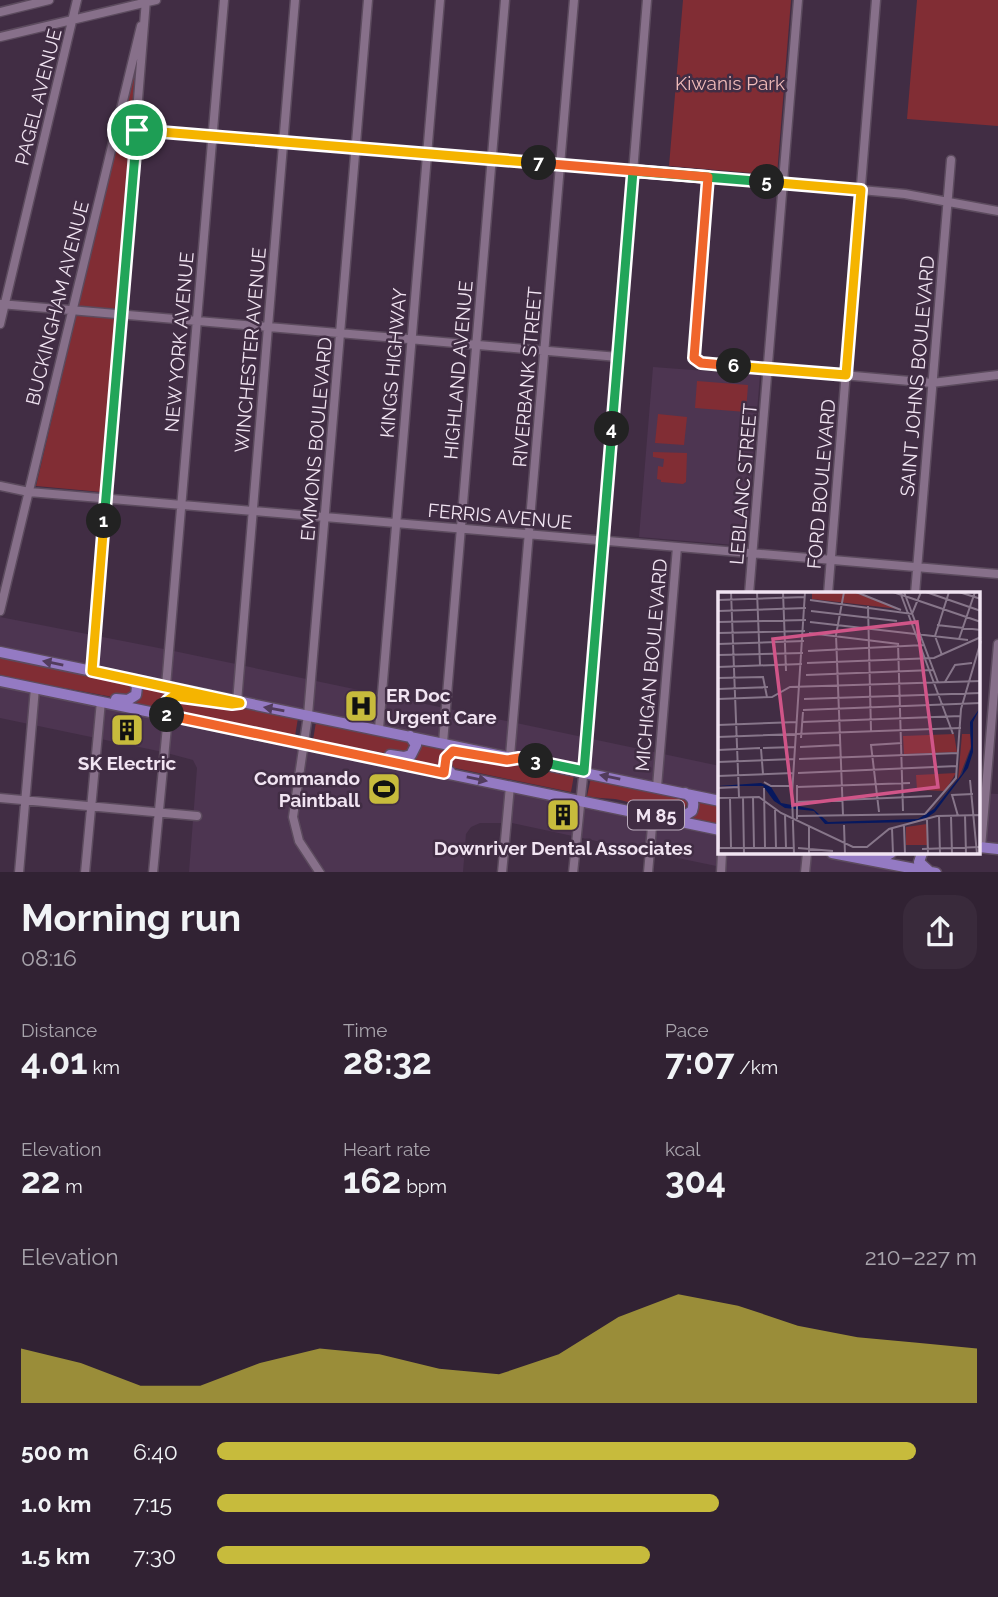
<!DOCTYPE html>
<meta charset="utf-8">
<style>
:root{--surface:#312233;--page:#392a3b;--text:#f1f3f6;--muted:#a8a4ac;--accent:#c7bb3c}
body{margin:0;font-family:Raleway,sans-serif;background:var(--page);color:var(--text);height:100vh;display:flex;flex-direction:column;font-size:26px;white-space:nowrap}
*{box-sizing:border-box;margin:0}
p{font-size:23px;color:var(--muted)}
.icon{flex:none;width:38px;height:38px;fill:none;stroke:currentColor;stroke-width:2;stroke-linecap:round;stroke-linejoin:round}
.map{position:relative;height:872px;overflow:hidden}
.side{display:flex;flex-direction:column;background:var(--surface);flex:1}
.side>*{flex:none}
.pin{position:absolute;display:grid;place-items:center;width:60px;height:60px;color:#fff;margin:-30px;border:4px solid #fff;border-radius:50%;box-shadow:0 2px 7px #0007}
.km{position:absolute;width:35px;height:35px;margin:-18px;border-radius:50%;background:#222;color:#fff;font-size:19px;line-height:35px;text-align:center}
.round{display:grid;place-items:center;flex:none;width:74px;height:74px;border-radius:21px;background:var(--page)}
.overview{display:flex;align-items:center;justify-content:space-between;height:119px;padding:0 21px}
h1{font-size:38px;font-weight:700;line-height:52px}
.metrics{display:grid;grid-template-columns:repeat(3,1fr);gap:10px;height:119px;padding:7px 21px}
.metrics div{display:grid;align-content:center}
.metrics b{font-size:35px;font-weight:700}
.metrics small{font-size:19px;font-weight:400}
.metrics p{font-size:19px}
.chart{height:196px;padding:14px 21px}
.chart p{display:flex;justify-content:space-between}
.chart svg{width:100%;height:126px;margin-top:7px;fill:var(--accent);opacity:.7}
ul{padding:0 21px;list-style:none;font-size:23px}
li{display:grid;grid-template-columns:112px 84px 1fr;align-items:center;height:52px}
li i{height:18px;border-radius:9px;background:var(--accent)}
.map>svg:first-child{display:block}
.built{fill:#4d3551}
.green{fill:#812d34}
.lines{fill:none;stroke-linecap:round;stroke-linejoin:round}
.minor-casing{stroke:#5c4b5e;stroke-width:11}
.major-casing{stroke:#5c4b5e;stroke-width:13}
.minor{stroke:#87708a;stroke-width:8}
.major{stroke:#947ac3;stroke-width:10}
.oneway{fill:#523c5d}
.split-1-casing{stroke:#fff;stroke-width:14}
.split-2-casing{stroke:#fff;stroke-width:14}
.split-3-casing{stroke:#fff;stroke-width:14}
.split-4-casing{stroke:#fff;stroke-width:14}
.split-5-casing{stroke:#fff;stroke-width:14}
.split-6-casing{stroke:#fff;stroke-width:14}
.split-7-casing{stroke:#fff;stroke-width:14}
.split-8-casing{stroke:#fff;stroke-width:14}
.split-1{stroke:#22a559;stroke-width:9}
.split-2{stroke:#f5b400;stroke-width:9}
.split-3{stroke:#f0652b;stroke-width:9}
.split-4{stroke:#22a559;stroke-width:9}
.split-5{stroke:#22a559;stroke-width:9}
.split-6{stroke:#f5b400;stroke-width:9}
.split-7{stroke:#f0652b;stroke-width:9}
.split-8{stroke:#f5b400;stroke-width:9}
.labels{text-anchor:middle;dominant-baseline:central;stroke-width:5;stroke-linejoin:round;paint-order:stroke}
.shield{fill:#412d44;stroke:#bcadbe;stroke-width:2}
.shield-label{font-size:18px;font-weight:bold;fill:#f1e4f2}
.park-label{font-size:19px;fill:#efbab9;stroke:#412d44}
.street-label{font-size:19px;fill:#f1e4f2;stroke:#412d44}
.poi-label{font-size:19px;font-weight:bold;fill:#f1e4f2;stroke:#412d44}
.inset-road{fill:none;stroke:#87768a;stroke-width:2}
.view{fill:#d05588;fill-opacity:0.15;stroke:#d05588;stroke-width:3.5}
.inset-edge{fill:none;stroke:#f1e4f2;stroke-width:3.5}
</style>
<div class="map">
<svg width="998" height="873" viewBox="0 0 998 873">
<rect width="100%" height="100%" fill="#412d44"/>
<path class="built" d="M653,367L760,375L746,546L639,537Z
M0,617L169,650L720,766V801L0,652Z
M0,681L720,830V853H832L936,872H721V867L582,838L512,823H480L471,827L466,834L463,872H189L197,768L193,760L163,752L0,718Z
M979,793L998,794V849L979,847Z"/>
<path class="green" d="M683,0H791L777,175L669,166Z
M917,0H998V126L907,119Z
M136,61L101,492L36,486Z
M697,381L748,385L746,412L695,408Z
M658,414L687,417L684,445L655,443Z
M653,452L687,453L686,482L683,484L661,482V480L657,479L658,466L663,467L664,459L653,457Z
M0,657L128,683L134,690L130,695L118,698L0,676Z
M142,686L170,692L165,697L162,709L135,704L142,693Z
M187,698L298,718L295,736L172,710L171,704L175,700Z
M316,722L408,741L411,745L408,750L396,755L313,740Z
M419,743L448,748L441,758L440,766L412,760L418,751Z
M464,754L574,775L571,792L450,767V759Z
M591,778L684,798L688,802C686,808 683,811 676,811C659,813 632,802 615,799C605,798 596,798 587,796Z
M696,800L720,805L718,824L688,818Z"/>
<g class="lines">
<defs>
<path id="minor" d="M0,12L49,0
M0,37L156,0
M116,128L861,190L905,194L998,211
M708,178L694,356L697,362L932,383L998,375
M0,304L618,357
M0,324L77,0
M0,486L29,492L998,574
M749,594L798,0
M828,594L876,0
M915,594L951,160
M0,611L141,26
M92,671L146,0
M166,686L224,0
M237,702L295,0
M379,729L440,0
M443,743L505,0
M510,756L574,0
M657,787L677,547
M0,798L197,816
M981,848L998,644
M19,873L35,688
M85,873L101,701
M153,873L168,716
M320,873L299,841L293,817L308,715L368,0
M502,873L510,786
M573,873L587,738L647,0
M648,873L653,815
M721,873L722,853
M805,873L807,853"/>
<path id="major" d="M0,652L720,801
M0,681L720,830
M116,699L128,700L136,695L137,687L133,679
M168,716L166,704C170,694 178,695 188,697
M390,755L404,757L411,755L416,745L410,736
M452,774L446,768V758L454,751L463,752
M675,814L684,816L692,811C695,802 693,798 685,793
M979,847L998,849
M832,853L936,873
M922,853L919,862L930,872
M868,855L886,856L891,853"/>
</defs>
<use href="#minor" class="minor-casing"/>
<use href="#major" class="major-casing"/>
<use href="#minor" class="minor"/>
<use href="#major" class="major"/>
</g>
<defs><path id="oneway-solid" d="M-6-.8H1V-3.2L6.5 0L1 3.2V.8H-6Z" transform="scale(1.75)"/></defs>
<g class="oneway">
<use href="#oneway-solid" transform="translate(53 663) rotate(-169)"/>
<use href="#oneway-solid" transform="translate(274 709) rotate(-170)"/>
<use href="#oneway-solid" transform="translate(610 777) rotate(-168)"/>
<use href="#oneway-solid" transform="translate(477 779) rotate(12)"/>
</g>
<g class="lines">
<defs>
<path id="split-1" d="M104,521L137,130"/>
<path id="split-2" d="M104,521L92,671L240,703L232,704L174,696L167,701V715"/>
<path id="split-3" d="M167,715L444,773L446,758L453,751L507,760L519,758L536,761"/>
<path id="split-4" d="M536,761L584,771L612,429"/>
<path id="split-5" d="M612,429L633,171L767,182"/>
<path id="split-6" d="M734,366L846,375L861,190L767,182"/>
<path id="split-7" d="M539,163L708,177L694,358L701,363L734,366"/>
<path id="split-8" d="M137,130L539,163"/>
</defs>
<use href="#split-1" class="split-1-casing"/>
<use href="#split-2" class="split-2-casing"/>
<use href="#split-3" class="split-3-casing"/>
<use href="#split-4" class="split-4-casing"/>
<use href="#split-5" class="split-5-casing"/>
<use href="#split-6" class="split-6-casing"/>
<use href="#split-7" class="split-7-casing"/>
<use href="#split-8" class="split-8-casing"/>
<use href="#split-1" class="split-1"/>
<use href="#split-2" class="split-2"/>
<use href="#split-3" class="split-3"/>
<use href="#split-4" class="split-4"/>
<use href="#split-5" class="split-5"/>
<use href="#split-6" class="split-6"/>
<use href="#split-7" class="split-7"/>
<use href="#split-8" class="split-8"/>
</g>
<defs>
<symbol id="hospital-square" viewBox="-11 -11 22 22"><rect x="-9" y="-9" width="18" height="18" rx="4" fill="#c7bb3c" stroke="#412d44"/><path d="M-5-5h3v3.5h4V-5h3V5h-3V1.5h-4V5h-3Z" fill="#111"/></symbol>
<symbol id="building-square" viewBox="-11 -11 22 22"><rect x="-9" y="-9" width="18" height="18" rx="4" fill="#c7bb3c" stroke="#412d44"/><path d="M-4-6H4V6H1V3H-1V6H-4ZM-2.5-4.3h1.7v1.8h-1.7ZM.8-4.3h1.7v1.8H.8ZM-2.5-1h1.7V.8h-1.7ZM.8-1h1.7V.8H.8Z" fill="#111"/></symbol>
<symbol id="stadium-square" viewBox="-11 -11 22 22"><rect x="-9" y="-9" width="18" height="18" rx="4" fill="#c7bb3c" stroke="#412d44"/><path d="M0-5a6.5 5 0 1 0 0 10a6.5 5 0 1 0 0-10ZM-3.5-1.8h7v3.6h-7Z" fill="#111"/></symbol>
</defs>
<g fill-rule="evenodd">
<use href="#hospital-square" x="342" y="687" width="38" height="38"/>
<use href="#building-square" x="108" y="711" width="38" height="38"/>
<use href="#stadium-square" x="365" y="770" width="38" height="38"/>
<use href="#building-square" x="544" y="796" width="38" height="38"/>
</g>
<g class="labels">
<rect class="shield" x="628" y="800.5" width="56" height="29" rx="5"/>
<g class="shield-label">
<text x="656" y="815">M 85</text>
</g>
<g class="park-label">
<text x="730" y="83">Kiwanis Park</text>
</g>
<g class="street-label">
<text transform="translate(38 97) rotate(-76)">PAGEL AVENUE</text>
<text transform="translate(57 303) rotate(-76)">BUCKINGHAM AVENUE</text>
<text transform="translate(179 342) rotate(-85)">NEW YORK AVENUE</text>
<text transform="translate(250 350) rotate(-85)">WINCHESTER AVENUE</text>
<text transform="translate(393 363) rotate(-85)">KINGS HIGHWAY</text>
<text transform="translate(458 370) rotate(-85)">HIGHLAND AVENUE</text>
<text transform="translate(917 376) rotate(-85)">SAINT JOHNS BOULEVARD</text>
<text transform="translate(527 377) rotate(-85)">RIVERBANK STREET</text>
<text transform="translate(316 439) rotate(-85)">EMMONS BOULEVARD</text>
<text transform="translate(743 484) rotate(-85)">LEBLANC STREET</text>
<text transform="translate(821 484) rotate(-85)">FORD BOULEVARD</text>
<text transform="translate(500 516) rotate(5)">FERRIS AVENUE</text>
<text transform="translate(651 665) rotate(-85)">MICHIGAN BOULEVARD</text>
</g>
<g class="poi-label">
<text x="386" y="695" text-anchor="start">ER Doc<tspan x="386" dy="22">Urgent Care</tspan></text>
<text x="127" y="763">SK Electric</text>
<text x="360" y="778" text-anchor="end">Commando<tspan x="360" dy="22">Paintball</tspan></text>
<text x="563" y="848">Downriver Dental Associates</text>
</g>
</g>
<g transform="translate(718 592)">
<rect width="262" height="262" fill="#412d44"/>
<path d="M94,0H135L181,17L94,7ZM236,142L239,160L186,162L185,144ZM244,142H252L254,152L240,188ZM238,181L227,199L199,198L198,183ZM209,232V253H188V235Z" fill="#812d34"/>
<path d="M262,116L255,130V160L250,176L217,220L207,227L192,230L107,232L96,219L67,216L56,209L45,194H0L43,191L53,195L63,211L95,217L110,230L200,227L216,217L244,182L253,157L252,130Z" fill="#07185e"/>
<path class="inset-road" d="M13,0L21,205M39,0L42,73M65,0L68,79M138,0L183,18M175,0L263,30M182,0L235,142M186,0L220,90M208,0L263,19M241,0L263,7M0,8L87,5M92,8L194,22L203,0M150,14L153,139M0,19L88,16M93,19L179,29M0,30L88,28M92,30L250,48M219,33L263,38M0,41L87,39M91,41L181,52M241,47L257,0M180,51L185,219M0,52L86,49M90,59L206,53M0,63L85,61M224,63L217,44L231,0M89,71L216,66L263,45M0,75L84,72M88,83L215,78M0,86L45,85L49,105M227,90L237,73L254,71M0,97L50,95M0,107L54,105L72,95L263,89M86,107L263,101M85,118L263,111M84,130L243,124M0,133L79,130M0,145L243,136M83,146L85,120M82,155L122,153M45,156L77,155M43,157L45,182M0,158L42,156M81,167L240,161M0,170L76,167M80,181L239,174M0,184L75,181M252,188L259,262M46,190L53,194H74M79,193V227M79,195L192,191M0,196L21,195M46,196L47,256M25,205L26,262M35,205L36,256M0,206L41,205L63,221L135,255H149L171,237L219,224L263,223M12,206L13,256M0,210L1,256M79,210L214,204M57,216L58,256M161,220L153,153L184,151M207,222L238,186L243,117L263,49M67,223L68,256M125,223L118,43L126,0M247,223L248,262M262,223L263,251M79,224L207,222M221,224L222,262M233,224L234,262M240,224L234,203L255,202M209,228L210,262M126,233L127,262M186,234L187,262M91,235V262M174,236L175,262M0,256H76M80,256L115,259M204,257L263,255M76,262L74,202L87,0"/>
<path class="view" d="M199,30L220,195L75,213L55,47Z"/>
<rect width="262" height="262" class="inset-edge"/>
</g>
</svg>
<div class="pin" style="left:137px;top:130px;background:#1e9e55"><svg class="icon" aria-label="arrive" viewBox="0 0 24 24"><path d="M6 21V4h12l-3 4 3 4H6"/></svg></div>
<b class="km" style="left:104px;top:521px">1</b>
<b class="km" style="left:167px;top:715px">2</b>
<b class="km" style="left:536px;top:761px">3</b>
<b class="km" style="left:612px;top:429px">4</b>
<b class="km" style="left:767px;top:182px">5</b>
<b class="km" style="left:734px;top:366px">6</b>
<b class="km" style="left:539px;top:163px">7</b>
</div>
<section class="side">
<div class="overview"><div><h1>Morning run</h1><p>08:16</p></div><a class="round"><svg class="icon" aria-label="share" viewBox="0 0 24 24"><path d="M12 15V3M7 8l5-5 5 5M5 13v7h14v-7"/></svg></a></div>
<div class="metrics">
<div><p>Distance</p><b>4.01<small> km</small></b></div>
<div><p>Time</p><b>28:32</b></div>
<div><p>Pace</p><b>7:07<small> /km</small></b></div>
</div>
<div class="metrics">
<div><p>Elevation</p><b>22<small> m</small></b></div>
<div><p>Heart rate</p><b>162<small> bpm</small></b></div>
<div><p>kcal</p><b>304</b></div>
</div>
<div class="chart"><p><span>Elevation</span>210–227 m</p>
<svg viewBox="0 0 160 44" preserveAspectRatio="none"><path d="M0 44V25L10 30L20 38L30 38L40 30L50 25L60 27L70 32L80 34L90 27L100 14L110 6L120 10L130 17L140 21L150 23L160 25V44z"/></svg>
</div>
<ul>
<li><b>500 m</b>6:40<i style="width:92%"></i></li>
<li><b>1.0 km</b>7:15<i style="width:66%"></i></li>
<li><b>1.5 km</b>7:30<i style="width:57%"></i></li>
</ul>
</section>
